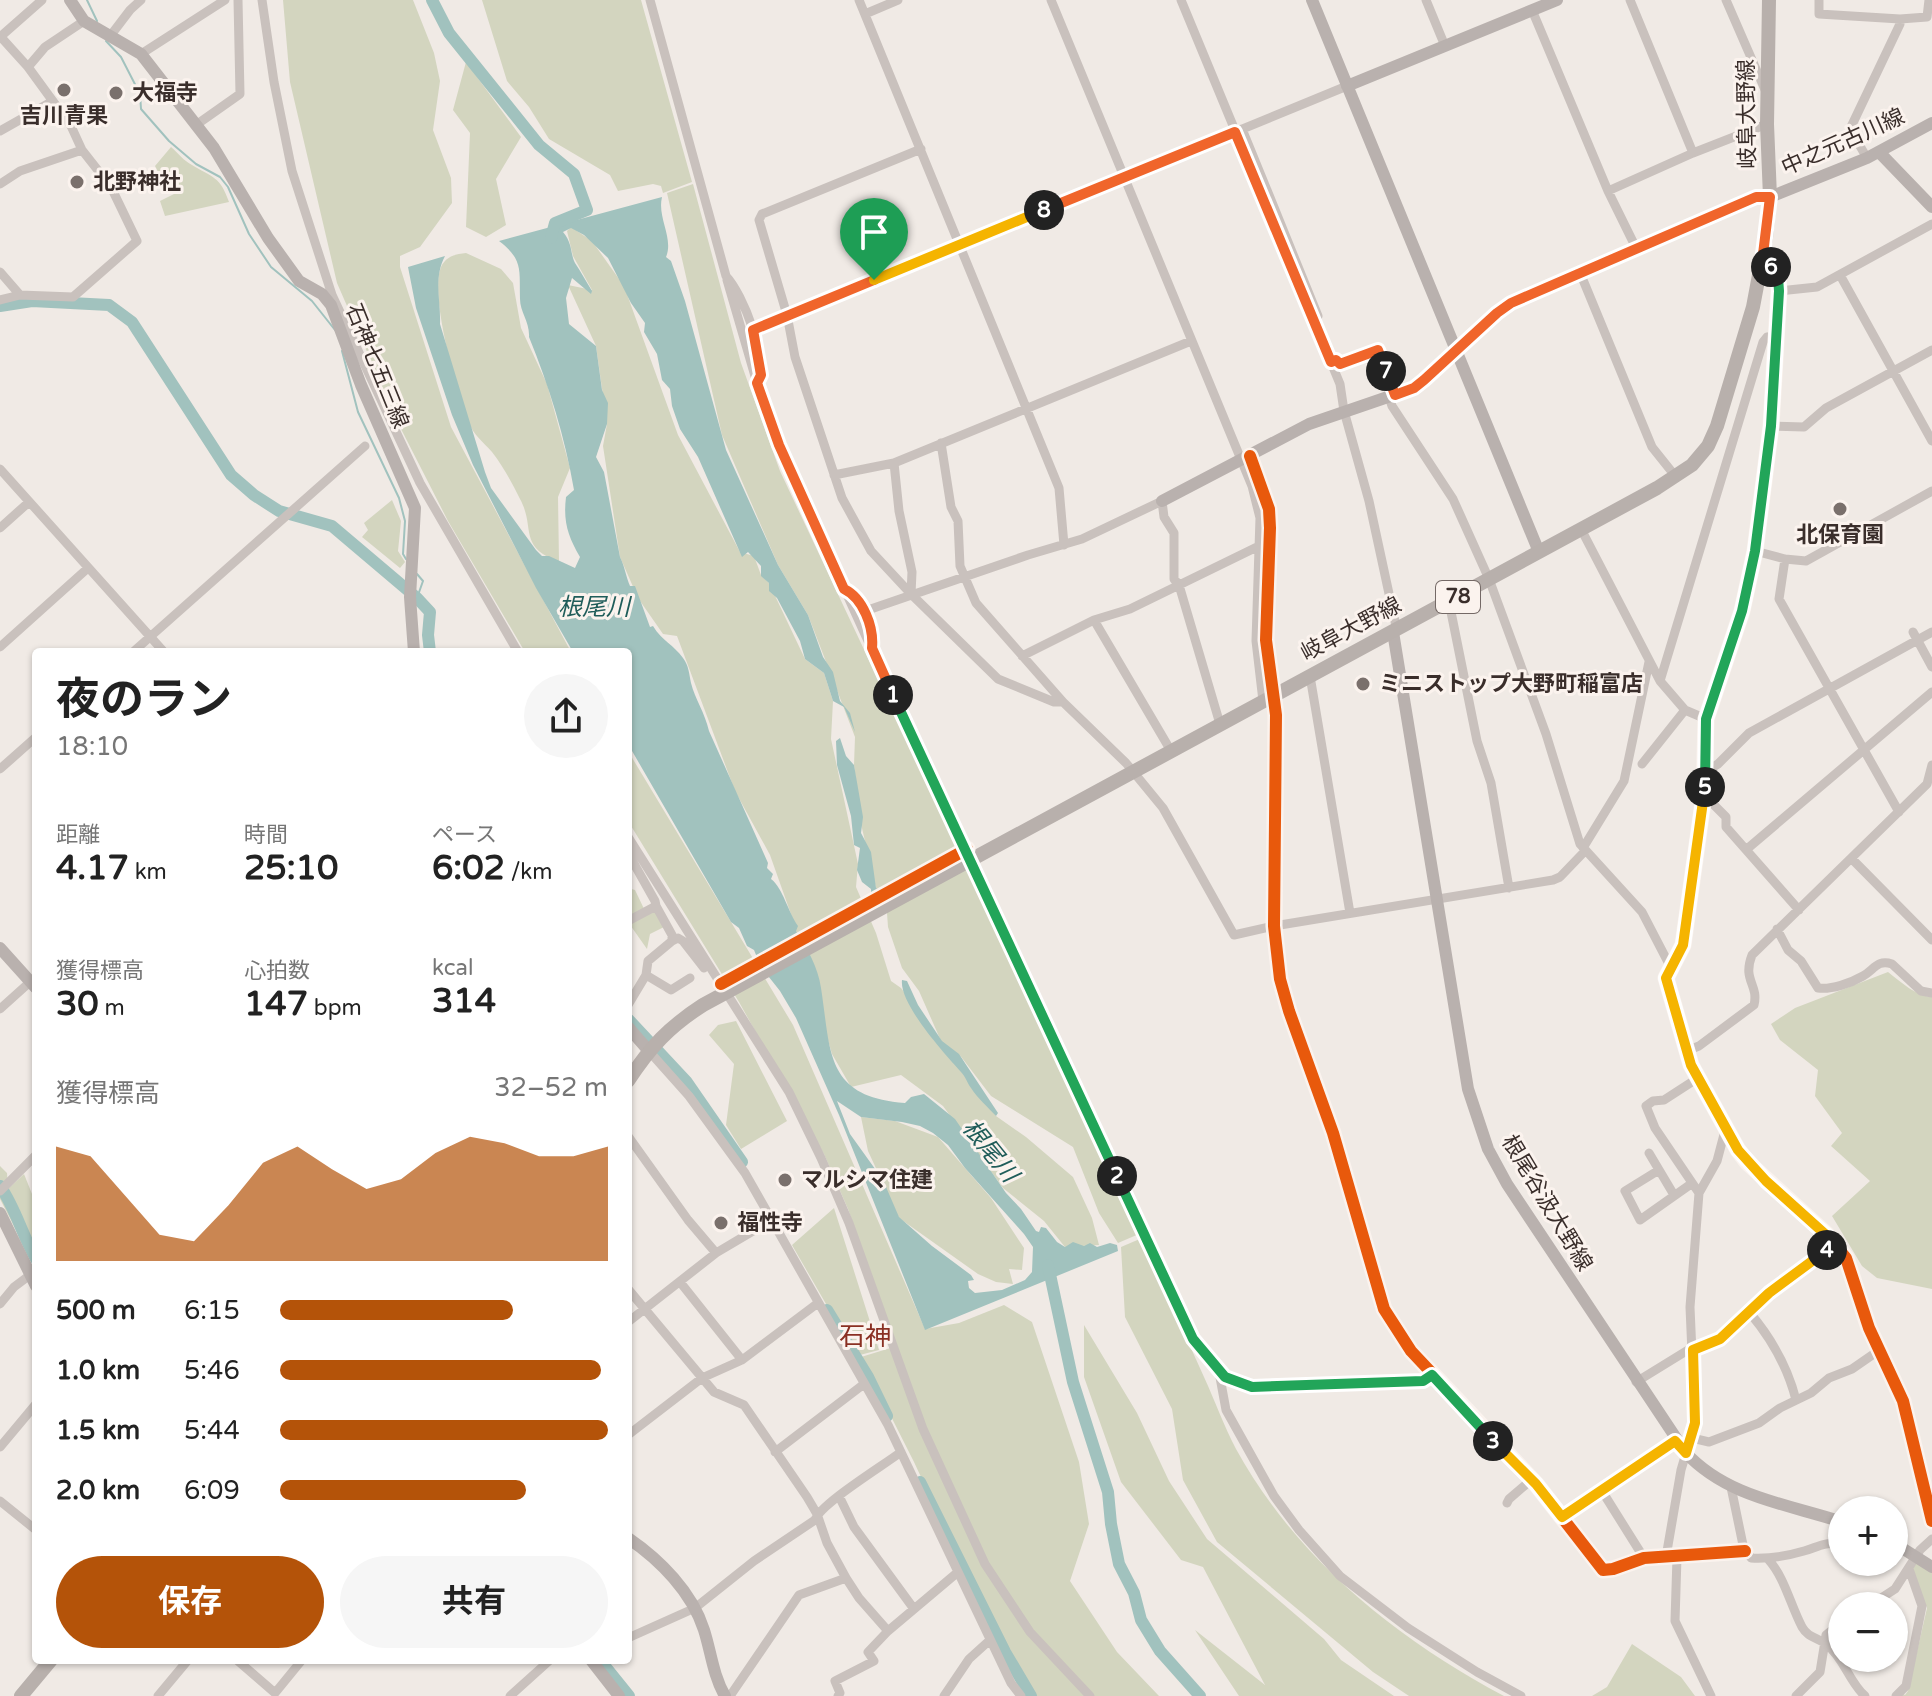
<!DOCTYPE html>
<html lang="ja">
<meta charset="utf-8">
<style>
:root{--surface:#fff;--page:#f6f6f6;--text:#222;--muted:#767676;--accent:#b45309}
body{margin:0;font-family:"Varela Round","Noto Sans JP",sans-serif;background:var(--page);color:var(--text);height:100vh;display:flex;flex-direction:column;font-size:30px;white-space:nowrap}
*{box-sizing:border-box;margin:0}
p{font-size:26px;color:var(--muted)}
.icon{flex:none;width:44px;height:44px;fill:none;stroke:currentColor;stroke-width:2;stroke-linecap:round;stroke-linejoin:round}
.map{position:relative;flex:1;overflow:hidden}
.drawer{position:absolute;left:32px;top:648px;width:600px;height:1016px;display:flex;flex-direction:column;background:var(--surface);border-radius:8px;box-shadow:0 2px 6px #0004}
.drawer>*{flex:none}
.buttons{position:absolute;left:1828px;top:1496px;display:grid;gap:16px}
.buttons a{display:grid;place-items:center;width:80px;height:80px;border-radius:50%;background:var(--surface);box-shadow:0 2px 6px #0004;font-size:40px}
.pin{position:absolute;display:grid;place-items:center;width:68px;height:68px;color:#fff;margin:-82px -34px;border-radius:50% 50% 50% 0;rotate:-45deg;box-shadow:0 0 8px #0007}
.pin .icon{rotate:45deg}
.km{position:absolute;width:40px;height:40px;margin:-20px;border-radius:50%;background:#222;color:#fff;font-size:22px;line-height:40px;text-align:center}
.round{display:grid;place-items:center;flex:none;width:84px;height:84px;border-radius:42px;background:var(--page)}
.head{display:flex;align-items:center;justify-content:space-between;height:136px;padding:0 24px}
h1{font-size:44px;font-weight:700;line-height:60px}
.metrics{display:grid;grid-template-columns:repeat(3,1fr);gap:12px;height:136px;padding:8px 24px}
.metrics div{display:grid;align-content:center}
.metrics b{font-size:34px;font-weight:700}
.metrics small{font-size:22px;font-weight:400}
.metrics p{font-size:22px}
.chart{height:224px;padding:16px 24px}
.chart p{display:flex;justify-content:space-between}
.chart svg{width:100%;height:144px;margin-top:8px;fill:var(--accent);opacity:.7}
.action{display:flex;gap:16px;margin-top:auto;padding:16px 24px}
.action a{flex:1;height:92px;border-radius:48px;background:var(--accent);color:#fff;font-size:32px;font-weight:700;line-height:92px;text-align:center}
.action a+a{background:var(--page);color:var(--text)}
ul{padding:0 24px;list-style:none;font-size:26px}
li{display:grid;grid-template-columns:128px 96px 1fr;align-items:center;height:60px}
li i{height:20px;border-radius:10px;background:var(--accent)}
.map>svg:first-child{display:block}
.green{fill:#d3d5bf}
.water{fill:#a1c2be;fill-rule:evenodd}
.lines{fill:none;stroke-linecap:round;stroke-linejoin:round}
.stream{stroke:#a1c2be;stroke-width:2}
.river{stroke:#a1c2be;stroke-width:12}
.street{stroke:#c9c1bd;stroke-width:9}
.secondary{stroke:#b9b1ae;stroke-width:12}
.primary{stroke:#b8b0ac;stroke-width:14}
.cycleway-casing{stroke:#fbf3ee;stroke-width:17}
.cycleway{stroke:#e8590c;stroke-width:12}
.split-1-casing{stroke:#fff;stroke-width:16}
.split-2-casing{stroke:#fff;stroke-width:16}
.split-3-casing{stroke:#fff;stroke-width:16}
.split-4-casing{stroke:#fff;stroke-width:16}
.split-5-casing{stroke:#fff;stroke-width:16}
.split-6-casing{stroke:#fff;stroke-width:16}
.split-7-casing{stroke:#fff;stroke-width:16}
.split-8-casing{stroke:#fff;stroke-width:16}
.split-9-casing{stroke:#fff;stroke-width:16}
.split-1{stroke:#f0652b;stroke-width:10}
.split-2{stroke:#22a559;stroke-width:10}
.split-3{stroke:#22a559;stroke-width:10}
.split-4{stroke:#f5b400;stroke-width:10}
.split-5{stroke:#f5b400;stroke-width:10}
.split-6{stroke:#22a559;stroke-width:10}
.split-7{stroke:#f0652b;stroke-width:10}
.split-8{stroke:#f0652b;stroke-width:10}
.split-9{stroke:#f5b400;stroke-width:10}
.poi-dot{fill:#7a706c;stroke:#fbf3ee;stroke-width:3}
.labels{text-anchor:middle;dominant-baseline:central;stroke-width:6;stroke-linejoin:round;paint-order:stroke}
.shield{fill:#fbf3ee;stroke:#746966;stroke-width:2}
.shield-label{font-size:20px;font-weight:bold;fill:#3a2e2b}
.poi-label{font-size:22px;font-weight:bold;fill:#3a2e2b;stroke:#fbf3ee;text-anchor:start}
.street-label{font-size:22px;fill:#3a2e2b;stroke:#fbf3ee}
.water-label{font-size:24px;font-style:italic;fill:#205d5a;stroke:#fbf3ee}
.quarter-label{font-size:26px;fill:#8a3023;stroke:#fbf3ee}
</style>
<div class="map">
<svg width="1932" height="1696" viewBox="0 0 1932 1696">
<rect width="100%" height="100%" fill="#f0eae5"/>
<path class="green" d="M283,0H413L434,53L440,81L433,130L451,178L452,203L420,247L400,256V267L451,427L571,652H525L448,521L399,425L337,283L290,82Z
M482,0H641L692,182L663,193L661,186L653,184L618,191L610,175L549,139L529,107L507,81Z
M466,62L521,137L496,179L506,225L486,237L466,227L470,133L453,110Z
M171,147C178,153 184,161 192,165C213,178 220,176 229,202L165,216L160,201L178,192L172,181L164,184L155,166Z
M693,184L741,363L780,471L1139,1234L1118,1243L1099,1213L1073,1147L991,1096L959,1054L996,1116L1026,1137L1073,1177L1092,1218L1099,1245L1065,1247L1044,1221L1003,1188L943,1106L901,1075L851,1087L832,1054L792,917L770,855L735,791L677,636L663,634L638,598L620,557L603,446L607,424L596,346L568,285L592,290L573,256L567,231L571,227L592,241L624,286L678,435L740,552L754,556L761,575L769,583L805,659L824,673L833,701L831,739L858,864L856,887L876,933L891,981L901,988L941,1041L919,991L902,968L888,927L886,899L876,888L861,824L854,765L855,737L808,615L778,565L722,435L667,193Z
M466,253L501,269L513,283L521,328L547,384L570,468L558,497L559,562C517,546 536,528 520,499C512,483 503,466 492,452C484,443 473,434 469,423C457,393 429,295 441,267C446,256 456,254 466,253Z
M392,500L401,521L398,551L405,562L400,568L362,537L368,530L364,523Z
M628,751L793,1025L925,1329L959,1323L1004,1305L1032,1322L1079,1462L1089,1524L1070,1581L1117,1652L1159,1696H1034L1029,1692L964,1569L914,1462L861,1357L897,1346L848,1209L824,1154L739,1002L628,821Z
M628,888L635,890L646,913L656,910L664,927L650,934L647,949L628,922Z
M1888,972C1901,982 1916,996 1932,997V1289L1877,1278L1862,1266L1832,1216L1870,1181L1831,1146L1842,1133L1815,1096L1818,1070L1780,1040L1771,1024L1795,1008Z
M736,1021L787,1121L741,1149L726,1125L734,1064L709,1035L718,1025Z
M861,1117L895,1121L938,1137L991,1198L1024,1248L1022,1270L1009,1269L1013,1284L996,1282L978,1274L899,1218L868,1151Z
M0,1166L7,1173L8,1189L24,1174L36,1204V1269L0,1199Z
M834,1208L879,1350L856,1356L792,1245Z
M1142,1238C1163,1285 1183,1331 1204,1377C1215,1401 1224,1426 1236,1449C1296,1558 1395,1638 1504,1696H1409L1373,1672L1217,1542L1183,1480L1172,1409L1125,1317L1121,1247Z
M1084,1325L1137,1413L1169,1481L1207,1539L1324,1639L1341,1660L1394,1696H1239L1195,1630L1265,1685L1203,1567L1181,1560L1121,1482L1084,1377Z
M1916,1562L1932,1572V1696H1893L1902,1693L1905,1695L1908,1691L1927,1608L1910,1570Z
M1632,1644L1681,1677L1695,1696H1592L1607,1687Z"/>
<path class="water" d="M662,197C657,218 674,238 666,257L671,261L685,301L726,450L778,565L808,615L823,657L833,672L840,701L850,713L855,732L844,707L833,701L824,673L805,659L800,641L777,598L769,591V583L761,576V566L748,552L742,557L698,457L680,429L672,406L670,389L662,380L657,354L644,332L645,323L631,303L608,258L584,235L571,228L563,232C573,244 570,253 575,263C581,272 586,281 592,291L591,294L572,278L566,298L569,324L596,346L602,390L608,403L607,424L596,457L604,472L620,557C625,567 626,577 630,586H635L650,627L653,626C662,641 674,645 683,658C689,666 689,674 691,683C695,699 705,713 709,731L768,863L767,868L773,874L771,879C783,888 788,912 798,926L796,931C807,948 818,967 821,988C831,1052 825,1097 905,1103L911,1097L924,1094L955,1119L1006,1193L1021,1209L1036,1231L1039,1232L1041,1227L1046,1228L1057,1242L1065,1247L1073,1242L1084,1246L1090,1243L1097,1247L1110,1243L1117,1245L1118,1251L925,1330L839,1115L796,1018L780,991L761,967L754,950L747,946L739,928L731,922L628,744V652H573L536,588L473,465L452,415L416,308L408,267L445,256C433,279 441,300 440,324L485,472L491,488L536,550L542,556H549L575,568L580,557C568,536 563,522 566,497L574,490C565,437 549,386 529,337C530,322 520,312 520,299C519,271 524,260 499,241ZM837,1101L861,1117L902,1122L920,1126L933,1133L948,1145L965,1168L1024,1234L1033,1247L1032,1272L1025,1280L1002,1290L975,1293L969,1288L968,1281L974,1280L971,1275L932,1246L899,1217L883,1180L850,1134Z
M840,738L846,756L854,765L863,817L861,833L871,852L876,888L882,891L886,899L883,902L871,895V889L862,882L857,870L860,848L854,845L851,816L837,765L836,741Z
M902,980L907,981L918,1005L942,1041L959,1054L998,1113L996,1116C988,1107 978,1099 971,1088C967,1083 966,1077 961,1072C945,1054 899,1004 902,980Z"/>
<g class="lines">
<path class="stream" d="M87,0L97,21
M106,41L121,57L140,94L141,109L169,141L196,164L220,177L228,187L249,234L271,267L312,301L335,330
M342,351L358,412L399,498L405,521L403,554L406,559
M417,574L423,581L417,598"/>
<path class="river" d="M432,0L449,33L539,145L574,174L587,210L555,223L551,238
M0,306L32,301L109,305L132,322L231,475L254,495L279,511L332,526L417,598L430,612L428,635L430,652
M628,1019L686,1081L742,1162
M0,1186C16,1209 22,1235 36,1259
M1048,1265L1073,1382L1108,1492L1111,1524L1119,1564L1134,1593L1141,1620L1160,1651L1200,1696
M827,1310L868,1377L887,1416
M920,1482L1005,1652L1031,1696
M600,1660L629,1696"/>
<path class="street" d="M262,0L274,82L292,171L332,295L420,483L518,652
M650,0L726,276C743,294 769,360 757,383
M859,0L1059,488L1064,545
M1051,0L1252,486L1260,518L1256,641L1263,701
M1181,0L1340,384L1344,411L1369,501L1396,626L1394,630
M1426,0L1445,46
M1630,0L1693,153
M1726,0L1766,92
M1819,0V14L1900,19L1927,17
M1532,10L1608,191L1637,250
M865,14L898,0
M1927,17L1929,0
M111,35L130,10L141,0
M0,36L28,67L71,126L82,150L111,187L137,241L73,297L20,295L0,300
M0,37L42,0
M141,54L225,0
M28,67L45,47L84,21
M196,125L240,94L238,0
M1242,129L1269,195
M0,131L53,101
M921,149L762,214L759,220L787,315L795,357L842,498L871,551L911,594L998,679L1054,702H1063
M1867,158L1850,129L1900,24V19
M0,184L20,171L82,150
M1608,191L1693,153L1767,124
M1262,198L1269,195L1318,316
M1763,254L1778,277L1779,291L1771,426L1755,551L1742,611L1706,719L1704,795L1683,945L1666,978L1691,1065L1738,1150L1747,1162L1826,1234L1846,1258L1869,1328L1903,1401L1932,1521
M0,272L20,295
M1581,275L1652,447L1676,477
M1840,275L1932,441
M727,280L757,383L779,445L868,641
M1779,291L1817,287L1932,224
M753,330L1347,86
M1331,362L1336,360L1340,364L1378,350L1395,395
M1389,397L1392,406L1453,499L1489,579L1546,734L1580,844L1642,912L1670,966
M1771,426L1804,427L1826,408L1932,350
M941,443L951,507L958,521L960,566L976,603L1063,702L1126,763L1163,808L1234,935L1274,926L1553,880L1560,877L1585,851
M1250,456L1269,509L1270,528L1266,640L1276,715L1274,926L1280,979L1289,1011L1333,1133L1384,1309L1411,1351L1536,1484L1603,1570L1613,1569L1644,1558L1745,1551
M894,463L899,511L912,572L911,594
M0,469L164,652
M834,475L894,463L1191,341
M0,528L29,502
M1581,529L1660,681L1685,710L1706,719
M1755,551L1785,559L1806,561L1932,491
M1785,559L1779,599L1899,812
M844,589C863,598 874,627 872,648L972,859L1193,1339L1225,1377L1252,1387L1423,1381L1432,1375
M1449,602L1477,741L1491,783L1509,888
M865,611L1028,555L1082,539L1162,501L1164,517L1174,533V579L1179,585L1220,724
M1094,620L1171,751
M1913,632L1932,667
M0,647L88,568
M133,652L365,446
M1022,656L1094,620L1130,609L1259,546
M1310,676L1350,913
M1660,681L1763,342L1767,337L1777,336
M1642,764L1685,710
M0,769L36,737
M1706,771L1718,764L1749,733L1932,632
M1704,795L1726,817V827L1799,910
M628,837L789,1092L821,1158L849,1223L923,1429L985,1564L1030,1632L1090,1696
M1583,848L1624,781L1649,662
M1747,849L1932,692
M628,853L655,901L656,906L628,921
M1852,859L1932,940
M1777,929L1788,950L1801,961L1818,988C1831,990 1851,983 1863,976C1874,970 1877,959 1892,964L1921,991L1932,993
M672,941L678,938L683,941L704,968
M646,975L671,990L690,978
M628,1005L646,975L648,961L672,941V935L656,906
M0,1009L30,982
M648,1050L689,1096L745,1173L888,1425L1011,1683L1021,1696
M1686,1051L1699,1046L1754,1005C1759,984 1742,981 1752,955L1927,784L1932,765
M1698,1078L1664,1100L1653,1101L1646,1106L1655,1128L1699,1193
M628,1136L688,1220L716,1253
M1649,1153L1674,1195
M1659,1170L1625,1191L1640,1220L1691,1184
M0,1191L36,1155
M680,1282L742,1360
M628,1289L714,1392L744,1405L807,1497L817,1514L827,1543L846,1578
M0,1304L14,1287L30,1275
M1750,1313C1771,1338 1788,1368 1796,1400
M628,1322L716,1253L770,1221
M1219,1372L1226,1410L1274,1496L1299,1530L1340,1576L1408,1628L1477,1672L1521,1696
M1636,1382L1688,1350L1720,1339L1769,1293L1835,1243
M628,1435L702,1378L742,1360L818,1303
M1692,1438L1709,1442L1759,1423L1780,1408L1811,1393L1829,1378L1852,1369L1878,1351
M0,1447L36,1404
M775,1452L864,1384
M1731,1487L1743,1545L1751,1558C1768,1559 1787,1556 1804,1551C1816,1548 1823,1542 1836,1544
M1602,1491L1644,1558
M839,1496L854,1527L914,1609
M0,1501L36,1530
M1507,1503L1509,1499L1530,1481
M1562,1517L1675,1441
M1666,1557L1681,1470L1695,1423L1690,1307L1699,1193L1717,1161L1726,1127
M1677,1557L1675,1621L1711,1696
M1768,1559C1785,1578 1790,1604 1802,1627C1809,1639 1818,1637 1827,1645C1844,1658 1849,1682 1865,1696
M1869,1606L1895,1589L1920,1550L1932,1539
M628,1638L695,1608L754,1561L815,1520C820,1504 884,1465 901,1452
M237,1660L275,1693L302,1660
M158,1696L188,1660
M510,1696L550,1660
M730,1696L799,1595L846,1578L859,1598L888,1631
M838,1696L840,1693L835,1681L874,1661L868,1652L888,1631L958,1572
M944,1696L969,1659L990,1640
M1796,1696L1820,1672L1826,1635L1842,1622
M1896,1696L1906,1686L1922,1606L1909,1569"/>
<path class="secondary" d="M70,0L84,21L141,54L214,148L268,238L299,281L322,294L331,305L361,385L415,508L410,597L414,652
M1312,0L1539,552
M1347,86L1557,0
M1879,152L1932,207
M1162,501L1309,424L1414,388L1497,313L1511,303L1756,197H1770L1867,158L1932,123
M1393,632L1468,1089L1488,1149L1507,1184L1686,1453C1727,1497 1787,1504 1842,1522
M0,948L36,988
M628,1027L648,1050
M0,1213L36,1286
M628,1538C660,1560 692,1592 704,1630C711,1652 713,1675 725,1696
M1894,1543L1932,1567
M591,1660L619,1696"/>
<path class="primary" d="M628,1081C650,1047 669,1027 703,1005L1657,488L1692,465L1708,446L1717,426L1753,307L1766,238L1770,197L1767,124L1769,0
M21,1696L51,1660"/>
<defs>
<path id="cycleway" d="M1763,254L1778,277L1779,291L1771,426L1755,551L1742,611L1706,719L1704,795L1683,945L1666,978L1691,1065L1738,1150L1747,1162L1826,1234L1846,1258L1869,1328L1903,1401L1932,1521
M1250,456L1269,509L1270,528L1266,640L1276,715L1274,926L1280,979L1289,1011L1333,1133L1384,1309L1411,1351L1536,1484L1603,1570L1613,1569L1644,1558L1745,1551
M721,984L967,849"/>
</defs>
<use href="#cycleway" class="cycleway-casing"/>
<use href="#cycleway" class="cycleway"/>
</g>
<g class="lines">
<defs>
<path id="split-1" d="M874,280L753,330L761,375L757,383L779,445L844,589C863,598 874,627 872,648L893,695"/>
<path id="split-2" d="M893,695L1117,1176"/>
<path id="split-3" d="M1117,1176L1193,1339L1225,1377L1252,1387L1423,1381L1432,1375L1493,1441"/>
<path id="split-4" d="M1493,1441L1536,1484L1562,1517L1675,1441L1686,1453L1695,1423L1693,1350L1720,1339L1769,1293L1827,1250"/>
<path id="split-5" d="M1705,787L1683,945L1666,978L1691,1065L1738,1150L1766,1181L1835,1243L1827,1250"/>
<path id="split-6" d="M1705,787L1706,719L1742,611L1755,551L1771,426L1779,291L1778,277L1771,267"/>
<path id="split-7" d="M1386,371L1395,395L1414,388L1424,380L1497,313L1511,303L1756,197H1770L1763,254L1771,267"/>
<path id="split-8" d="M1044,210L1235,132L1331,362L1336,360L1340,364L1378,350L1386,371"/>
<path id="split-9" d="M874,280L1044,210"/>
</defs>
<use href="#split-1" class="split-1-casing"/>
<use href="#split-2" class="split-2-casing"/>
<use href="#split-3" class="split-3-casing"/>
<use href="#split-4" class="split-4-casing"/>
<use href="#split-5" class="split-5-casing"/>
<use href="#split-6" class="split-6-casing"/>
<use href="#split-7" class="split-7-casing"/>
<use href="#split-8" class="split-8-casing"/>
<use href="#split-9" class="split-9-casing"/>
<use href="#split-1" class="split-1"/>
<use href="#split-2" class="split-2"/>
<use href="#split-3" class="split-3"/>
<use href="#split-4" class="split-4"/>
<use href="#split-5" class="split-5"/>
<use href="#split-6" class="split-6"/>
<use href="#split-7" class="split-7"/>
<use href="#split-8" class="split-8"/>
<use href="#split-9" class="split-9"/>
</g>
<g class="poi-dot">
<circle cx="64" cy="90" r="8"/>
<circle cx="116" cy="93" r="8"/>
<circle cx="77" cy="182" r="8"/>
<circle cx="1840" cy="509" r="8"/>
<circle cx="1363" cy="684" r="8"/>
<circle cx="785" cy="1180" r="8"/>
<circle cx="721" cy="1223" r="8"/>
</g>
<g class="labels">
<rect class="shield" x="1436" y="581" width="44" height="32" rx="6"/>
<g class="shield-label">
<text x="1458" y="597">78</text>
</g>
<g class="poi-label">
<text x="132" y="93">大福寺</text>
<text x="64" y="116" text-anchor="middle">吉川青果</text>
<text x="93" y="182">北野神社</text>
<text x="1840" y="535" text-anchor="middle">北保育園</text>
<text x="1379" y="684">ミニストップ大野町稲富店</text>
<text x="801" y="1180">マルシマ住建</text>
<text x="737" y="1223">福性寺</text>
</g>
<g class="street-label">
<text transform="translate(1747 114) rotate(-91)">岐阜大野線</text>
<text transform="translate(1843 142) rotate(-24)">中之元古川線</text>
<text transform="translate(377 366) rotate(68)">石神七五三線</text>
<text transform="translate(1351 629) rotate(-28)">岐阜大野線</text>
<text transform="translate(1547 1203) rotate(59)">根尾谷汲大野線</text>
</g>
<g class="water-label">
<text x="594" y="607">根尾川</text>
<text transform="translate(990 1151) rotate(51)">根尾川</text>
</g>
<g class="quarter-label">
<text x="865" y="1336">石神</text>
</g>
</g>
</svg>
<div class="buttons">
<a>+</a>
<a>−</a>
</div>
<div class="pin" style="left:874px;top:280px;background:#1e9e55"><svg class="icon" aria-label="arrive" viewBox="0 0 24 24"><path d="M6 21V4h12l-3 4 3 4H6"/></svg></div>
<b class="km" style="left:893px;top:695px">1</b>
<b class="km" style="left:1117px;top:1176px">2</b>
<b class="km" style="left:1493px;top:1441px">3</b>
<b class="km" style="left:1827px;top:1250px">4</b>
<b class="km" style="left:1705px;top:787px">5</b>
<b class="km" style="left:1771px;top:267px">6</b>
<b class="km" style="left:1386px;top:371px">7</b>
<b class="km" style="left:1044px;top:210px">8</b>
<section class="drawer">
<div class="head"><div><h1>夜のラン</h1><p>18:10</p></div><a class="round"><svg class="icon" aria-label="share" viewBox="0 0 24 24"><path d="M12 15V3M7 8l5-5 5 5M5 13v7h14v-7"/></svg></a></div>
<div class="metrics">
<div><p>距離</p><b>4.17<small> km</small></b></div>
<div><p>時間</p><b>25:10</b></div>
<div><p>ペース</p><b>6:02<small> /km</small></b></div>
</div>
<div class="metrics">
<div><p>獲得標高</p><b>30<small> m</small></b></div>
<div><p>心拍数</p><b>147<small> bpm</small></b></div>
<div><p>kcal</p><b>314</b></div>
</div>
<div class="chart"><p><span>獲得標高</span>32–52 m</p>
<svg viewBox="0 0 160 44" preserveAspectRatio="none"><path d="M0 44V9L10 12L20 24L30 36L40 38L50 27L60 14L70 9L80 16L90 22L100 19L110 11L120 6L130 8L140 12L150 12L160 9V44z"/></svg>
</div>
<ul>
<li><b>500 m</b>6:15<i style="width:71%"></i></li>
<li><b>1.0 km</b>5:46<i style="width:98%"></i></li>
<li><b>1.5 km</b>5:44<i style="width:100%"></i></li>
<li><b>2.0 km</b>6:09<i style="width:75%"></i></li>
</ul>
<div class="action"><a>保存</a><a>共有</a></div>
</section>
</div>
